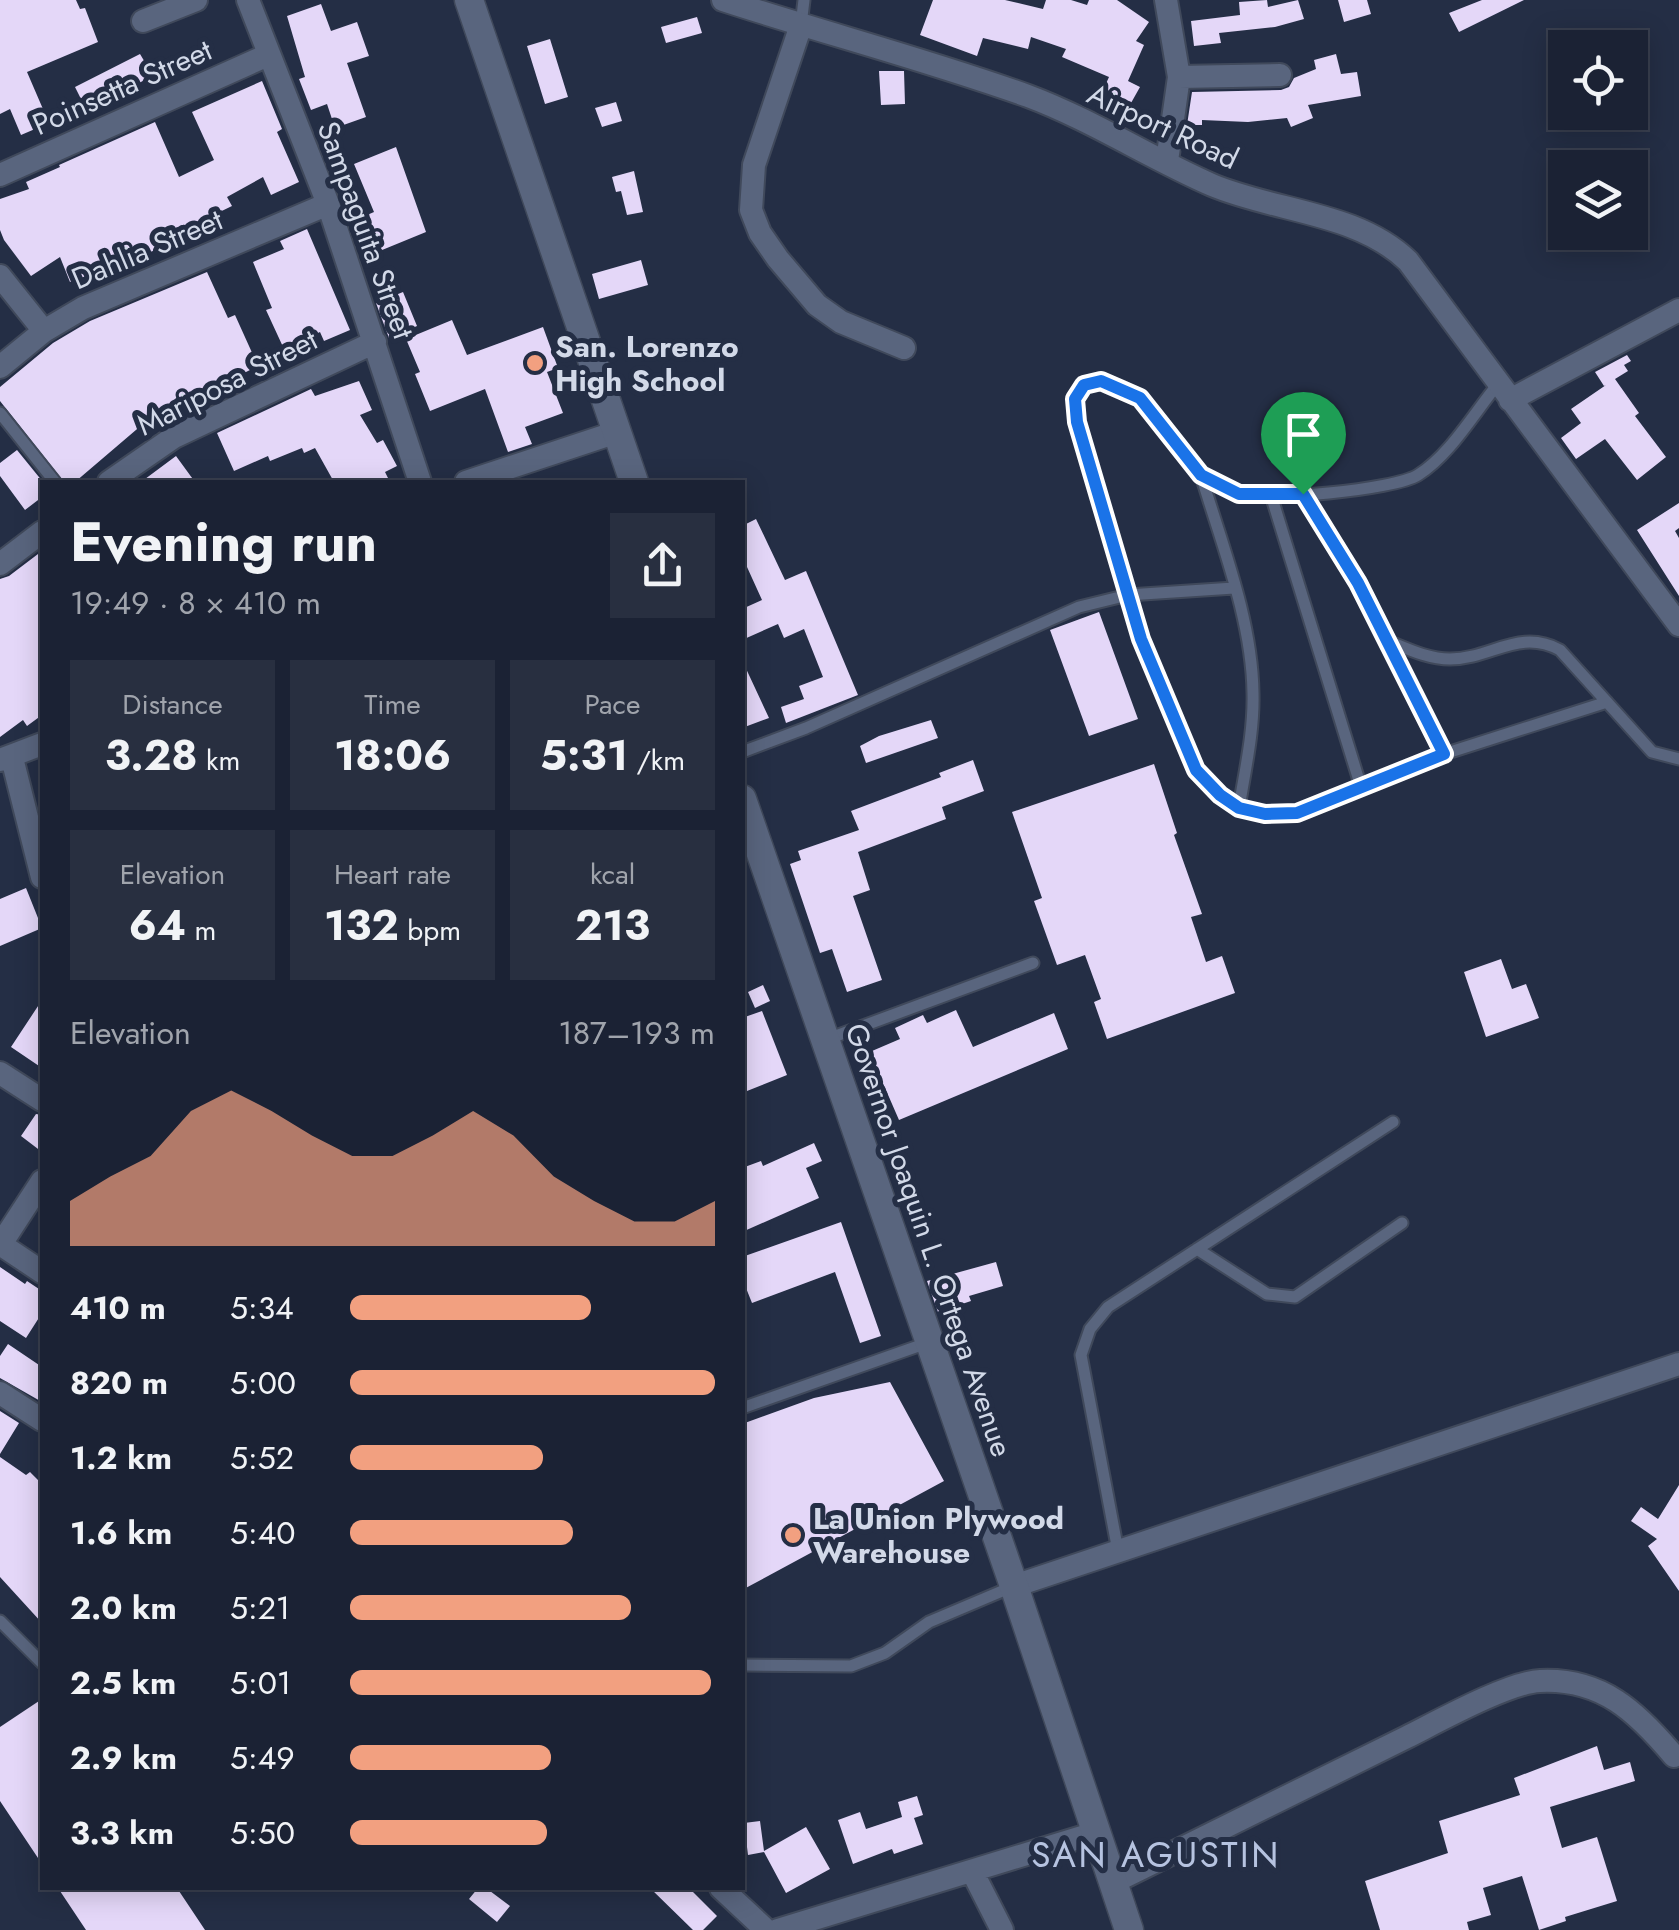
<!DOCTYPE html>
<meta charset="utf-8">
<style>
:root{--surface:#1b2234;--page:#282f40;--text:#f1f3f6;--muted:#a0a4ac;--line:#393f4f;--accent:#f2a080}
body{margin:0;font-family:Jost,sans-serif;background:var(--page);color:var(--text);height:100vh;display:flex;flex-direction:column;font-size:38px;white-space:nowrap}
*{box-sizing:border-box;margin:0}
p{font-size:32px;color:var(--muted)}
.icon{flex:none;width:55px;height:55px;fill:none;stroke:currentColor;stroke-width:2;stroke-linecap:round;stroke-linejoin:round}
.map{position:relative;flex:1;overflow:hidden}
.sheet{position:absolute;left:40px;top:480px;width:705px;height:1410px;display:flex;flex-direction:column;background:var(--surface);border-radius:0px;box-shadow:0 5px 25px #0003,0 0 0 2px var(--line)}
.sheet>*{flex:none}
.controls{position:absolute;left:1548px;top:30px;display:grid;gap:20px}
.controls a{display:grid;place-items:center;width:100px;height:100px;border-radius:0px;background:var(--surface);box-shadow:0 5px 25px #0003,0 0 0 2px var(--line);font-size:50px}
.pin{position:absolute;display:grid;place-items:center;width:85px;height:85px;color:#fff;margin:-102px -42px;border-radius:50% 50% 50% 0;rotate:-45deg;box-shadow:0 0 10px #0007}
.pin .icon{rotate:45deg}
.round{display:grid;place-items:center;flex:none;width:105px;height:105px;border-radius:0px;background:var(--page)}
.summary{display:flex;align-items:center;justify-content:space-between;height:170px;padding:0 30px}
h1{font-size:55px;font-weight:700;line-height:75px}
.figures{display:grid;grid-template-columns:repeat(3,1fr);gap:15px;height:170px;padding:10px 30px}
.figures div{display:grid;align-content:center;border-radius:0px;background:var(--page);text-align:center}
.figures b{font-size:42px;font-weight:700}
.figures small{font-size:28px;font-weight:400}
.figures p{font-size:28px}
.chart{height:280px;padding:20px 30px}
.chart p{display:flex;justify-content:space-between}
.chart svg{width:100%;height:180px;margin-top:10px;fill:var(--accent);opacity:.7}
ul{padding:0 30px;list-style:none;font-size:32px}
li{display:grid;grid-template-columns:160px 120px 1fr;align-items:center;height:75px}
li i{height:25px;border-radius:12px;background:var(--accent)}
.map>svg:first-child{display:block}
.building{fill:#e4d7f8}
.lines{fill:none;stroke-linecap:round;stroke-linejoin:round}
.service-casing{stroke:#40495b;stroke-width:15}
.minor-casing{stroke:#40495b;stroke-width:26}
.tertiary-casing{stroke:#40495b;stroke-width:31}
.service{stroke:#59657e;stroke-width:11}
.minor{stroke:#59657e;stroke-width:22}
.tertiary{stroke:#59657e;stroke-width:28}
.route-casing{stroke:#fff;stroke-width:20}
.route{stroke:#1a73e8;stroke-width:12}
.poi-dot{fill:#f2a080;stroke:#242e45;stroke-width:4}
.labels{text-anchor:middle;dominant-baseline:central;stroke-width:10;stroke-linejoin:round;paint-order:stroke}
.street-label{font-size:30px;fill:#d2d9e8;stroke:#242e45}
.poi-label{font-size:30px;font-weight:bold;fill:#d2d9e8;stroke:#242e45;text-anchor:start}
.quarter-label{font-size:35px;letter-spacing:2.5px;fill:#b6c3e0;stroke:#242e45}
</style>
<div class="map">
<svg width="1679" height="1930" viewBox="0 0 1679 1930">
<rect width="100%" height="100%" fill="#242e45"/>
<path class="building" d="M0,0H76L80,9L85,8L98,42L27,72L49,123L21,135L10,109L0,114Z
M933,0H1005L1043,9L1046,0H1071L1087,5L1089,0H1117L1149,22L1136,41L1144,45L1128,81L1140,87L1131,103L1104,88L1109,77L1062,57L1066,49L1031,37L1028,49L983,38L977,56L920,35Z
M1267,0L1268,7L1298,0L1304,19L1275,27L1219,33L1221,43L1194,46L1191,21L1240,15L1239,2Z
M1338,0H1367L1371,14L1344,22Z
M1482,0H1524L1459,32L1449,13Z
M321,4L331,31L357,22L369,56L347,63L366,117L335,128L327,104L311,110L299,79L305,77L287,16Z
M697,17L702,33L666,43L661,27Z
M550,39L568,97L545,104L527,46Z
M140,54L152,74L151,77L86,109L75,87Z
M1336,54L1341,74L1357,72L1361,96L1308,105L1313,118L1291,127L1287,118L1248,122L1202,120V125H1187L1192,92L1281,90L1289,87L1294,78L1316,69L1314,60Z
M879,71H904L905,104L881,105Z
M262,81L282,129L277,132L299,182L271,195L263,177L227,197L232,206L197,223L201,233L70,282L60,257L31,276L4,240L0,230V199L29,189L26,182L60,167L59,165L155,122L179,177L214,160L192,112Z
M616,102L622,121L602,127L595,108Z
M396,147L426,232L365,257L351,222L374,212L354,164Z
M634,171L643,212L627,215L621,191L616,192L612,177Z
M307,229L350,330L324,341L320,332L284,349L266,310L272,308L253,262L284,249L280,241Z
M641,260L648,285L599,299L592,274Z
M207,272L228,318L235,315L258,366L244,373L249,385L231,394L225,381L157,412L75,482H64L0,401V387L53,343L90,321Z
M403,292L417,326L389,338L376,303Z
M452,320L467,355L543,327L558,368L547,372L563,413L525,427L532,444L508,452L485,389L430,411L415,374L420,372L406,339Z
M1627,355L1631,361L1624,365L1628,371L1615,379L1639,413L1635,416L1666,457L1637,480L1605,439L1576,459L1561,438L1581,423L1571,409L1606,385L1604,386L1595,372Z
M359,381L372,410L360,415L377,443L383,440L397,466L385,472L390,482H334L315,448L304,453L302,448L270,461L268,456L234,471L217,433L311,389L315,396Z
M17,450L43,482L42,497L25,510L0,476V463Z
M176,456L195,482H141Z
M1679,503V528L1675,531L1679,538V596L1637,530Z
M756,519L785,580L806,571L858,695L786,723L781,707L804,699L799,686L823,677L804,629L784,638L778,624L742,640V609L762,600L747,567L742,569V526Z
M38,554L42,561V715L27,726L23,720L0,737V579L9,576Z
M1099,612L1138,719L1089,736L1050,630Z
M742,660L769,718L742,728Z
M931,720L938,738L866,763L860,746L879,736Z
M973,760L984,791L942,807L946,819L858,852L870,890L853,896L882,980L847,992L832,949L820,953L790,864L801,860L798,851L859,830L851,811L941,777L939,773Z
M1154,764L1177,833L1174,835L1202,914L1191,917L1206,962L1222,956L1235,993L1107,1039L1094,1002L1101,999L1085,955L1057,965L1034,901L1042,898L1012,812Z
M26,888L42,928L0,946V899Z
M1501,959L1512,989L1526,984L1539,1018L1486,1037L1464,972Z
M763,985L770,1001L755,1008L748,992Z
M42,1000V1068L11,1047Z
M956,1010L973,1047L1054,1013L1068,1049L899,1120L882,1081L871,1086L858,1057L900,1039L895,1028L923,1015L927,1023Z
M762,1011L787,1075L742,1093V1018Z
M36,1114L42,1115V1152L21,1136Z
M814,1143L822,1161L806,1168L819,1198L742,1232V1168L761,1161L763,1166Z
M841,1222L881,1336L860,1343L835,1272L752,1303L742,1278V1257Z
M996,1262L1003,1286L969,1296L971,1301L938,1312L927,1281Z
M0,1267L25,1284L27,1281L42,1291V1313L26,1338L0,1321Z
M8,1344L42,1367V1402L0,1378V1356Z
M890,1382L944,1481L742,1590V1424L814,1398Z
M0,1411L19,1423L0,1454Z
M0,1457L26,1475L30,1472L42,1484V1623L0,1577Z
M1679,1485V1591L1648,1546L1657,1539L1631,1521L1641,1507L1658,1519Z
M42,1699V1864L0,1801V1727Z
M1597,1746L1604,1770L1630,1762L1635,1781L1550,1807L1562,1848L1597,1837L1617,1901L1565,1917L1566,1921L1539,1930L1522,1876L1483,1888L1491,1915L1467,1922L1469,1930H1380L1365,1881L1448,1853L1439,1821L1520,1795L1514,1778Z
M917,1796L923,1815L914,1818L923,1844L894,1854L892,1849L853,1864L838,1820L860,1812L866,1829L902,1817L898,1802Z
M760,1821L764,1851L806,1827L830,1869L786,1893L764,1852L748,1855L744,1823Z
M58,1888H177L205,1930H86Z
M478,1888H486L510,1906L497,1922L469,1899Z
M650,1888H689L717,1916L703,1930H693Z"/>
<g class="lines">
<defs>
<path id="service" d="M801,25L804,0
M0,413L55,482
M1201,475C1222,545 1252,620 1253,693C1254,732 1245,770 1239,808
M1303,494L1358,583L1444,754L1297,813L1265,815L1239,808L1220,795L1197,770L1141,639L1077,422L1075,399L1084,385C1149,369 1162,446 1203,476C1212,482 1227,489 1237,493C1264,502 1394,490 1418,475C1450,455 1474,413 1498,384
M1271,495L1361,787
M1388,641C1408,649 1428,659 1450,659C1491,659 1519,628 1560,650L1652,752L1679,759
M742,752L806,728L1079,607L1128,595L1234,588
M1444,754L1607,702
M825,1040L1033,963
M1197,1249L1267,1294L1295,1297L1402,1223
M742,1408L927,1343
M1118,1551L1081,1355L1090,1329L1108,1307L1393,1122
M0,1621L42,1663
M742,1665L851,1666L885,1653L929,1622L1014,1586"/>
<path id="minor" d="M248,0L328,204L420,482
M723,0C824,33 928,60 1028,96C1092,120 1150,158 1212,185C1276,212 1357,212 1408,261L1679,625
M1166,0L1179,77L1167,161
M143,21L196,0
M801,25L754,165L751,210L760,233L778,259L817,305L841,322L904,348
M1179,77L1280,75
M0,175L268,55
M0,276L44,331
M0,367L44,331L83,308L328,204
M1510,400L1679,310
M109,482L174,437L375,342
M466,482L617,432
M0,564L42,532
M12,758L42,877
M0,760L42,744
M0,1073L42,1100
M0,1244L42,1272
M1,1244L42,1181
M0,1393L42,1420
M1014,1586L1679,1364
M972,1871L1002,1930
M1112,1883C1210,1834 1308,1785 1407,1737C1437,1722 1509,1682 1540,1681C1602,1678 1637,1712 1674,1756
M721,1888L766,1930
M778,1930L1095,1833"/>
<path id="tertiary" d="M469,0L634,482
M742,799L1014,1586L1129,1930"/>
</defs>
<use href="#service" class="service-casing"/>
<use href="#minor" class="minor-casing"/>
<use href="#tertiary" class="tertiary-casing"/>
<use href="#service" class="service"/>
<use href="#minor" class="minor"/>
<use href="#tertiary" class="tertiary"/>
</g>
<g class="lines">
<defs>
<path id="route" d="M1101,381L1140,398L1201,475L1239,494H1303L1358,583L1444,754L1297,813L1265,814L1239,808L1220,795L1196,770L1141,639L1077,422L1075,399L1084,385Z"/>
</defs>
<use href="#route" class="route-casing"/>
<use href="#route" class="route"/>
</g>
<g class="poi-dot">
<circle cx="535" cy="363" r="10"/>
<circle cx="793" cy="1535" r="10"/>
</g>
<g class="labels">
<g class="street-label">
<text transform="translate(122 87) rotate(-24)">Poinsetta Street</text>
<text transform="translate(1163 126) rotate(25)">Airport Road</text>
<text transform="translate(366 230) rotate(70)">Sampaguita Street</text>
<text transform="translate(147 249) rotate(-23)">Dahlia Street</text>
<text transform="translate(227 382) rotate(-27)">Mariposa Street</text>
<text transform="translate(929 1240) rotate(71)">Governor Joaquin L. Ortega Avenue</text>
</g>
<g class="poi-label">
<text x="555" y="346">San. Lorenzo<tspan x="555" dy="34">High School</tspan></text>
<text x="813" y="1518">La Union Plywood<tspan x="813" dy="34">Warehouse</tspan></text>
</g>
<g class="quarter-label">
<text x="1156" y="1855">SAN AGUSTIN</text>
</g>
</g>
</svg>
<div class="controls">
<a><svg class="icon" aria-label="locate" viewBox="0 0 24 24"><circle cx="12" cy="12" r="6"/><path d="M12 2v4M12 18v4M2 12h4M18 12h4"/></svg></a>
<a><svg class="icon" aria-label="layers" viewBox="0 0 24 24"><path d="M12 4l9 5-9 5-9-5zM3 14l9 5 9-5"/></svg></a>
</div>
<div class="pin" style="left:1303px;top:494px;background:#1e9e55"><svg class="icon" aria-label="arrive" viewBox="0 0 24 24"><path d="M6 21V4h12l-3 4 3 4H6"/></svg></div>
<section class="sheet">
<div class="summary"><div><h1>Evening run</h1><p>19:49 · 8 × 410 m</p></div><a class="round"><svg class="icon" aria-label="share" viewBox="0 0 24 24"><path d="M12 15V3M7 8l5-5 5 5M5 13v7h14v-7"/></svg></a></div>
<div class="figures">
<div><p>Distance</p><b>3.28<small> km</small></b></div>
<div><p>Time</p><b>18:06</b></div>
<div><p>Pace</p><b>5:31<small> /km</small></b></div>
</div>
<div class="figures">
<div><p>Elevation</p><b>64<small> m</small></b></div>
<div><p>Heart rate</p><b>132<small> bpm</small></b></div>
<div><p>kcal</p><b>213</b></div>
</div>
<div class="chart"><p><span>Elevation</span>187–193 m</p>
<svg viewBox="0 0 160 44" preserveAspectRatio="none"><path d="M0 44V33L10 27L20 22L30 11L40 6L50 11L60 17L70 22L80 22L90 17L100 11L110 17L120 27L130 33L140 38L150 38L160 33V44z"/></svg>
</div>
<ul>
<li><b>410 m</b>5:34<i style="width:66%"></i></li>
<li><b>820 m</b>5:00<i style="width:100%"></i></li>
<li><b>1.2 km</b>5:52<i style="width:53%"></i></li>
<li><b>1.6 km</b>5:40<i style="width:61%"></i></li>
<li><b>2.0 km</b>5:21<i style="width:77%"></i></li>
<li><b>2.5 km</b>5:01<i style="width:99%"></i></li>
<li><b>2.9 km</b>5:49<i style="width:55%"></i></li>
<li><b>3.3 km</b>5:50<i style="width:54%"></i></li>
</ul>
</section>
</div>
